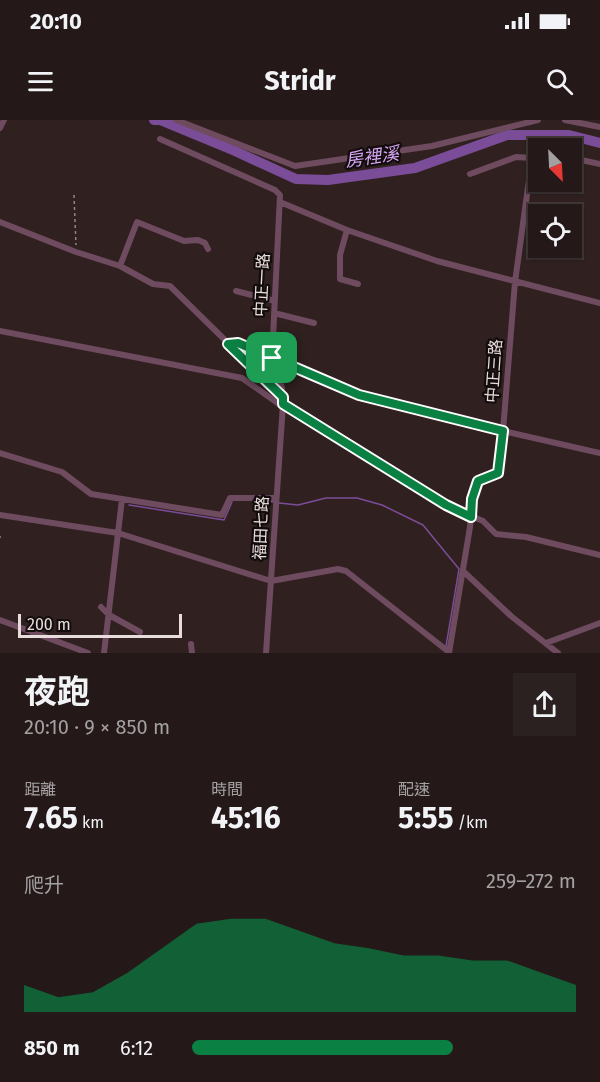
<!DOCTYPE html>
<html lang="zh-TW">
<meta charset="utf-8">
<style>
:root{--surface:#241818;--page:#2c2121;--text:#f1f3f6;--muted:#a3a0a2;--line:#413737;--accent:#0b8043}
body{margin:0;font-family:"Fira Sans","Noto Sans TC",sans-serif;background:var(--page);color:var(--text);height:100vh;display:flex;flex-direction:column;font-size:22px;white-space:nowrap}
*{box-sizing:border-box;margin:0}
p{font-size:20px;color:var(--muted)}
.icon{flex:none;width:33px;height:33px;fill:none;stroke:currentColor;stroke-width:2;stroke-linecap:round;stroke-linejoin:round}
.map{position:relative;height:533px;overflow:hidden}
.details{display:flex;flex-direction:column;background:var(--surface);flex:1}
.details>*{flex:none}
.needle{width:39px;rotate:156deg}
.buttons{position:absolute;left:528px;top:18px;display:grid;gap:12px}
.buttons a{display:grid;place-items:center;width:54px;height:54px;border-radius:0px;background:var(--surface);box-shadow:0 2px 4px #0004,0 0 0 2px var(--line);font-size:30px}
.scale{position:absolute;left:18px;bottom:15px;width:164px;box-sizing:border-box;padding-left:6px;border:3px solid #e8dcdc;border-top:0;font-size:16px;line-height:21px;white-space:nowrap;color:#e8dcdc;-webkit-text-stroke:4px #130c0c;paint-order:stroke}
.pin{position:absolute;display:grid;place-items:center;width:51px;height:51px;color:#fff;margin:-26px;border-radius:12px;box-shadow:0 3px 9px #0006}
.round{display:grid;place-items:center;flex:none;width:63px;height:63px;border-radius:0px;background:var(--page)}
.headline{display:flex;align-items:center;justify-content:space-between;height:102px;padding:0 24px}
h1{font-size:33px;font-weight:700;line-height:45px}
.metrics{display:grid;grid-template-columns:repeat(3,1fr);gap:9px;height:102px;padding:6px 24px}
.metrics div{display:grid;align-content:center}
.metrics b{font-size:30px;font-weight:700}
.metrics small{font-size:16px;font-weight:400}
.metrics p{font-size:16px}
.chart{height:168px;padding:12px 24px}
.chart p{display:flex;justify-content:space-between}
.chart svg{width:100%;height:108px;margin-top:6px;fill:var(--accent);opacity:.7}
ul{padding:0 24px;list-style:none;font-size:20px}
li{display:grid;grid-template-columns:96px 72px 1fr;align-items:center;height:45px}
li i{height:15px;border-radius:8px;background:var(--accent)}
.status{display:flex;justify-content:space-between;align-items:center;height:42px;padding:0 30px;background:var(--surface);direction:ltr}
.status svg{height:16px;fill:currentColor}
header{display:flex;justify-content:space-between;align-items:center;height:78px;padding:0 24px;background:var(--surface);font-size:27px;font-weight:700}
.map>svg:first-child{display:block}
.lines{fill:none;stroke-linecap:round;stroke-linejoin:round}
.stream{stroke:#7b4d98;stroke-width:1.5}
.river{stroke:#7b4d98;stroke-width:10}
.path{stroke:#948686;stroke-width:1.5;stroke-dasharray:3 3;stroke-linecap:butt}
.minor{stroke:#6e4b5f;stroke-width:6}
.route-casing{stroke:#fff;stroke-width:12}
.route{stroke:#0b8043;stroke-width:8}
.labels{text-anchor:middle;dominant-baseline:central;stroke-width:4.5;stroke-linejoin:round;paint-order:stroke}
.street-label{font-size:16px;fill:#e8dcdc;stroke:#130c0c}
.water-label{font-size:18px;font-style:italic;fill:#d8a7f8;stroke:#130c0c}
</style>
<div class="status"><b>20:10</b><svg viewBox="0 0 49 12"><path d="M0 12V9h3v3zM5 12V6h3v6zM10 12V3h3v9zM15 12V0h3v12zM26 1h20v11H26zM47 4h2v5h-2z"/></svg></div>
<header><svg class="icon" aria-label="menu" viewBox="0 0 24 24"><path d="M4 6h16M4 12h16M4 18h16"/></svg>Stridr<svg class="icon" aria-label="search" viewBox="0 0 24 24"><circle cx="10" cy="10" r="6"/><path d="M15 15l6 6"/></svg></header>
<div class="map">
<svg width="600" height="533" viewBox="0 0 600 533">
<rect width="100%" height="100%" fill="#302020"/>
<g class="lines">
<path class="stream" d="M264,381L274,382
M279,383L298,385L326,378H357L382,385L423,405L459,449L446,526
M129,385L224,400L232,382"/>
<path class="river" d="M154,0H160L235,31L296,59L328,60L415,48L507,15H569L600,23"/>
<path class="path" d="M74,75L76,125
M0,417H1"/>
<path class="minor" d="M176,0L295,46L432,26L538,0
M565,0L600,7
M0,8L4,0
M160,19L275,70L280,75L272,238L282,268L283,284L266,533
M572,38L600,44
M470,54L516,37L532,38L538,34
M280,82L347,110L437,141L600,183
M0,102L76,132L120,146L153,164L170,166L283,277
M347,110L340,135V159L358,164
M120,146L137,102L184,121L198,120L205,123L208,129
M236,171L275,181
M274,193L314,203
M0,211L242,258L279,284H283L446,385L483,401L496,414L526,417L600,435
M228,224L238,223L359,275L503,311L600,333
M0,333L62,352L91,374L222,395L230,378H276
M0,395L118,413L271,461L338,449L346,451L449,532
M463,451L511,496L558,533
M101,487L109,495L140,512
M0,500L88,533
M546,523L600,503
M191,524L192,533
M104,533L122,379
M449,533L470,407L472,379L478,361L498,353L503,311L515,162L532,38"/>
</g>
<g class="lines">
<defs>
<path id="route" d="M238,223L359,275L503,311L498,353L478,361L472,379L471,397L446,385L283,284V277L228,224Z"/>
</defs>
<use href="#route" class="route-casing"/>
<use href="#route" class="route"/>
</g>
<g class="labels">
<g class="street-label">
<text transform="translate(262 165) rotate(-87)">中正一路</text>
<text transform="translate(494 251) rotate(-86)">中正三路</text>
<text transform="translate(261 408) rotate(-87)">福田七路</text>
</g>
<g class="water-label">
<text transform="translate(372 37) rotate(-8)">房裡溪</text>
</g>
</g>
</svg>
<div class="buttons">
<a><svg class="needle" viewBox="-14 -14 28 28"><path d="M0-13l5 13h-10z" fill="#e53935"/><path d="M0 13l5-13h-10z" fill="#a3a0a2"/></svg></a>
<a><svg class="icon" aria-label="locate" viewBox="0 0 24 24"><circle cx="12" cy="12" r="6"/><path d="M12 2v4M12 18v4M2 12h4M18 12h4"/></svg></a>
</div>
<div class="scale">200 m</div>
<div class="pin" style="left:272px;top:238px;background:#1e9e55"><svg class="icon" aria-label="arrive" viewBox="0 0 24 24"><path d="M6 21V4h12l-3 4 3 4H6"/></svg></div>
</div>
<section class="details">
<div class="headline"><div><h1>夜跑</h1><p>20:10 · 9 × 850 m</p></div><a class="round"><svg class="icon" aria-label="share" viewBox="0 0 24 24"><path d="M12 15V3M7 8l5-5 5 5M5 13v7h14v-7"/></svg></a></div>
<div class="metrics">
<div><p>距離</p><b>7.65<small> km</small></b></div>
<div><p>時間</p><b>45:16</b></div>
<div><p>配速</p><b>5:55<small> /km</small></b></div>
</div>
<div class="chart"><p><span>爬升</span>259–272 m</p>
<svg viewBox="0 0 160 44" preserveAspectRatio="none"><path d="M0 44V33L10 38L20 36L30 28L40 18L50 8L60 6L70 6L80 11L90 16L100 18L110 21L120 21L130 23L140 23L150 28L160 33V44z"/></svg>
</div>
<ul>
<li><b>850 m</b>6:12<i style="width:68%"></i></li>
</ul>
</section>
